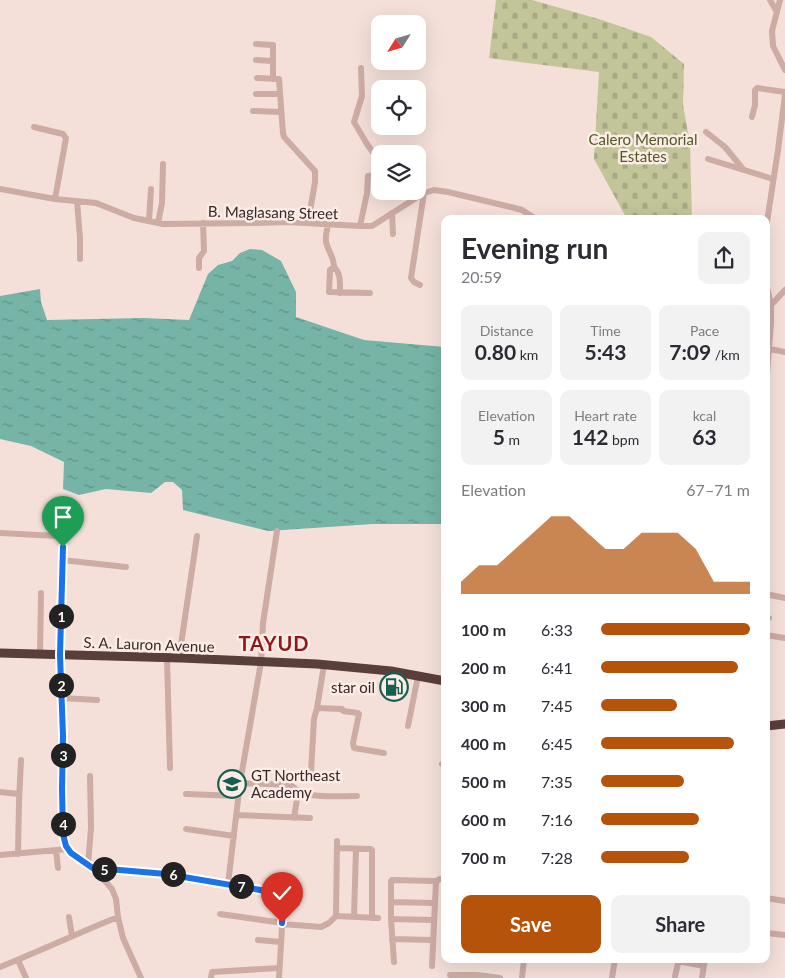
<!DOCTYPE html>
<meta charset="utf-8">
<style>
:root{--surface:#fff;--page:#f2f2f3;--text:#2b2b33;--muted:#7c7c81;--accent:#b45309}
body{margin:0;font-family:Lato,sans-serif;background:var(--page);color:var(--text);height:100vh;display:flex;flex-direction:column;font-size:19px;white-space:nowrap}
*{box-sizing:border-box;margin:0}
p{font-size:16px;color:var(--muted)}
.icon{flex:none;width:28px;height:28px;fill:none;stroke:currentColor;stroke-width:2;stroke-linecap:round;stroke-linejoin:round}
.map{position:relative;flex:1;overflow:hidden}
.details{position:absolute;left:441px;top:215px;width:329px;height:748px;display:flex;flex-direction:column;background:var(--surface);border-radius:10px;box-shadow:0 5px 20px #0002}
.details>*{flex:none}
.needle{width:32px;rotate:233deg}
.buttons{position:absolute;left:371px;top:15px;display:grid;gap:10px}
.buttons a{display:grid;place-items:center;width:55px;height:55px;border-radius:10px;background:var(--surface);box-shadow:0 5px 20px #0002;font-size:25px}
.pin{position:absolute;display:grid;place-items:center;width:42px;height:42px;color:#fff;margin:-51px -21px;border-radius:50% 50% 50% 0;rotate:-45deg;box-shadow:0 0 5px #0007}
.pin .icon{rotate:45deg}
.km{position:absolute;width:25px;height:25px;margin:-12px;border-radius:50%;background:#222;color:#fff;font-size:14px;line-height:25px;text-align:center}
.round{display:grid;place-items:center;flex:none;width:52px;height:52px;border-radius:10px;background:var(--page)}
.summary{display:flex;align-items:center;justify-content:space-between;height:85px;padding:0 20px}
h1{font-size:28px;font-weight:700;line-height:38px}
.stats{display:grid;grid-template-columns:repeat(3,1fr);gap:8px;height:85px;padding:5px 20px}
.stats div{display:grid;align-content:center;border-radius:10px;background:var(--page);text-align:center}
.stats b{font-size:21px;font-weight:700}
.stats small{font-size:14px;font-weight:400}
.stats p{font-size:14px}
.chart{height:140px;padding:10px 20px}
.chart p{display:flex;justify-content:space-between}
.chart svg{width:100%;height:90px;margin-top:5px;fill:var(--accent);opacity:.7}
.button{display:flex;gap:10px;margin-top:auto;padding:10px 20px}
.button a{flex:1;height:58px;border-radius:10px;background:var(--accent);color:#fff;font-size:20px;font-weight:700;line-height:58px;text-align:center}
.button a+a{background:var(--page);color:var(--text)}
ul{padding:0 20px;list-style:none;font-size:16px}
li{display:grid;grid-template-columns:80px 60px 1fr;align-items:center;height:38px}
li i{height:12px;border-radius:6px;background:var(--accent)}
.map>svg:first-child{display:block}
.cemetery{fill:url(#cemetery-stones)}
.water{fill:url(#water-ripples)}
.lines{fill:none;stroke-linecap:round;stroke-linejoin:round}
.minor{stroke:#cdaca4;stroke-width:6}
.highway{stroke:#5a3e3c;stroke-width:9}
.route-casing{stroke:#fff;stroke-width:10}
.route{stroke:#1a73e8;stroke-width:6}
.labels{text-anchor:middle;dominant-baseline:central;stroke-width:5;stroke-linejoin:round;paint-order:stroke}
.park-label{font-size:15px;fill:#545927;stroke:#fbece6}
.street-label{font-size:15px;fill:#382726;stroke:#fbece6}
.poi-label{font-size:15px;fill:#382726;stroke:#fbece6;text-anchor:end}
.district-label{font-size:20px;font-weight:bold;letter-spacing:1px;fill:#8f171b;stroke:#fbece6}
</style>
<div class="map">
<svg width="785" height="978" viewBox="0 0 785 978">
<defs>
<pattern id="cemetery-stones" width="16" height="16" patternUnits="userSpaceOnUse" patternTransform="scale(1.25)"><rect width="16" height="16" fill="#c2c598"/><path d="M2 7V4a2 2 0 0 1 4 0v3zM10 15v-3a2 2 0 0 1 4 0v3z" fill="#a7a983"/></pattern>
<pattern id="water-ripples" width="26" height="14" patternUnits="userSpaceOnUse" patternTransform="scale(1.25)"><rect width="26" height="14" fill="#75b4a6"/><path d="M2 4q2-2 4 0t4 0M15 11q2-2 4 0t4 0" fill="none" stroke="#619287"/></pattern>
</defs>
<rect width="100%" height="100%" fill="#f4e0d9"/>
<path class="cemetery" d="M496,0H532L602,20L651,37L684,64L683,105L690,144L692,219H627L594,159L599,72L489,58Z"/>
<path class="water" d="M250,249L262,250L281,261L296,292V317L364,340L445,347V524H373L268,531L183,510L182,490L173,482H165L151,493L106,489L79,495L63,489L64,462L31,446L0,439V296L40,289L41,302L47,320L144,318L189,320L208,274L218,265L232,261L240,253Z"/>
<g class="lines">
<path class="minor" d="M770,0L777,12
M780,0L772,31L773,46L785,70
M256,44L273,45V79
M256,60L273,61
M257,78L279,79L283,133L284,137L315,171V182L308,223
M256,94H280
M253,111L281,112
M752,117L755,105V90L757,88L785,92
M34,127L63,134L66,138L55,199
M706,132L725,147L743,169
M708,159L773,179
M0,189L55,199L96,203L134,218L163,224L257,223L287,222L360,226H372L424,193L434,190L448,192L515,208L522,210L536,219
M77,201L80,238V259
M392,213L393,234
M149,221L151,189
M158,223L162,203L163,164
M328,225C327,230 325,236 326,242C328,251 334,257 334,267L330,270L329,292L370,293
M360,226L367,193L368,176L376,175L379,161L367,144L354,122L362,96L361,68
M766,245L767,222L778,150L785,95
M334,267C341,273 340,284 340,293
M199,268V258L204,251L203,223
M766,283L771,305V323L766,386
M420,285L414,282L411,278L424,193
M766,307L771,305L785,290
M770,349L785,352
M0,533L57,536L60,537L62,539L60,655L63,736L62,789L64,842L71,853L94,869L112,889L116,899L118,917L123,938L141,978
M62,560L126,567
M766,594L785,598
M766,617L769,618
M766,635L785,638
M40,654L41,593
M167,658L170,768
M179,658L197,536
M62,698L97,700
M317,708L342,709L343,711L358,713L359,714L353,743L354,748L384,753
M408,726L418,676
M442,764L445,765
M311,772L314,719L317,708L324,665
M240,783L290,785C294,787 296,790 300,792C315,798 340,796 357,796
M0,792L19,794
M186,794L238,796
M236,815L310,818
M294,818L298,792
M186,829L234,836
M337,848L371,849L372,850V918
M56,850L58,868
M18,854L19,802L21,760
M0,855L68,849
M88,865L91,828L90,776
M94,869C109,867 125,870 140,871C188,875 236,885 284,894L279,978
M228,884L240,783L261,662L263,623L277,531
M766,898L785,901
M391,902L435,903
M220,914L283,923
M336,916L378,918
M69,917L72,936
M354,917L356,849
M391,919L434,920
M282,924L321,927L329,923L336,916L337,841
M766,933L785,935
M392,939L433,940
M258,940L281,942
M18,960L26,978
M678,961L704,966
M394,962L391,919V881L392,880L436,881L440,879H445
M432,966L436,881
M0,967C40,951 78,933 118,917
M450,975H477L500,978
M675,976L679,959
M211,978L212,972L279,968
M522,978L524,959
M612,978L615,959
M702,978L705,959"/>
<path class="highway" d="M0,653L181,658L317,664L391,671L445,681
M766,726L785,724"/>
</g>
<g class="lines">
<defs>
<path id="route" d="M63,547L60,655L63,736L62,789L63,834L66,846L71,853L94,869H108L166,874L284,894L282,923"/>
</defs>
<use href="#route" class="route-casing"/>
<use href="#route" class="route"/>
</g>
<defs>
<symbol id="fuel-ring" viewBox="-11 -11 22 22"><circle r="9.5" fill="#fbece6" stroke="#175e4f" stroke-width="1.5"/><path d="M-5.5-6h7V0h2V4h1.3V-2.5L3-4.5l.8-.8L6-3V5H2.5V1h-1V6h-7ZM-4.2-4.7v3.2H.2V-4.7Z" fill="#175e4f"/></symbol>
<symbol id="school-ring" viewBox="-11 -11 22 22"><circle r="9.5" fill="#fbece6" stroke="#175e4f" stroke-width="1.5"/><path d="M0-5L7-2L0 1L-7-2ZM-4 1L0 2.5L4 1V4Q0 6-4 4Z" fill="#175e4f"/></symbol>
</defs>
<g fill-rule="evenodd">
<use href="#fuel-ring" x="378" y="671" width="32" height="32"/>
<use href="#school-ring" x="216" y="768" width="32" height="32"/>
</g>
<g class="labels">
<g class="park-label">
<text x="643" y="139">Calero Memorial<tspan x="643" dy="17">Estates</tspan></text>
</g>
<g class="street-label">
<text transform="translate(273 212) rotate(1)">B. Maglasang Street</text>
<text transform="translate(149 644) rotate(2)">S. A. Lauron Avenue</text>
</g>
<g class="poi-label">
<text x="375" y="687">star oil</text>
<text x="251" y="775" text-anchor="start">GT Northeast<tspan x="251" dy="17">Academy</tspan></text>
</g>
<g class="district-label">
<text x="274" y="643">TAYUD</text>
</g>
</g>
</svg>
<div class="buttons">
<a><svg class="needle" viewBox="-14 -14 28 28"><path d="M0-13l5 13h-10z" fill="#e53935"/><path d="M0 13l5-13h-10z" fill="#7c7c81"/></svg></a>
<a><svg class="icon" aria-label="locate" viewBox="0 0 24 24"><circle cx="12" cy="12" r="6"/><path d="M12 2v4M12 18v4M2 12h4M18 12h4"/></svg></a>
<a><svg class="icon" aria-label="layers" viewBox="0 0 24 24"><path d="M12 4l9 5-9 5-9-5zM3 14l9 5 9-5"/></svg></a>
</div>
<div class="pin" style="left:63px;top:547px;background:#1e9e55"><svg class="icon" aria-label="arrive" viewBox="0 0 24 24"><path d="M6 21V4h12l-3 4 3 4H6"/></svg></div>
<div class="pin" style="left:282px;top:923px;background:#d93025"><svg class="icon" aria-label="check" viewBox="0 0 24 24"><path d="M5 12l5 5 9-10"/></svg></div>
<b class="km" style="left:61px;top:616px">1</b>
<b class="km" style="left:61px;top:685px">2</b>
<b class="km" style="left:63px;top:755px">3</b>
<b class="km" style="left:63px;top:824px">4</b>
<b class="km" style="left:104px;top:869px">5</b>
<b class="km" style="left:173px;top:874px">6</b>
<b class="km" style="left:241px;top:886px">7</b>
<section class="details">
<div class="summary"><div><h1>Evening run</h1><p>20:59</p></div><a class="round"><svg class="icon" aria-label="share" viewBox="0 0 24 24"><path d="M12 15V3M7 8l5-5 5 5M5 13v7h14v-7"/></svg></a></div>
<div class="stats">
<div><p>Distance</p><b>0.80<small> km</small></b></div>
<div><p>Time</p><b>5:43</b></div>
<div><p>Pace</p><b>7:09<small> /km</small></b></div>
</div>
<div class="stats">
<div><p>Elevation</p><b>5<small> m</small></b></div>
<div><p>Heart rate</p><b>142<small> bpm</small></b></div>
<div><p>kcal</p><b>63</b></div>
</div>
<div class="chart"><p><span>Elevation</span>67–71 m</p>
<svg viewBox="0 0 160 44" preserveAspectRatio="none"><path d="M0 44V38L10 30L20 30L30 22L40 14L50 6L60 6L70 14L80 22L90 22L100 14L110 14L120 14L130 22L140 38L150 38L160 38V44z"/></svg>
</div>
<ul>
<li><b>100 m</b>6:33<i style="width:100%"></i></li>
<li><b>200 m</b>6:41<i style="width:92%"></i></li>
<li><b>300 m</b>7:45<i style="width:51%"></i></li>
<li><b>400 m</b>6:45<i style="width:89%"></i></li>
<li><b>500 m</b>7:35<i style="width:56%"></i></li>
<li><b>600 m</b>7:16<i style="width:66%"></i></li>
<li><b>700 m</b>7:28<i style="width:59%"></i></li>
</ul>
<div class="button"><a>Save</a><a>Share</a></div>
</section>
</div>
